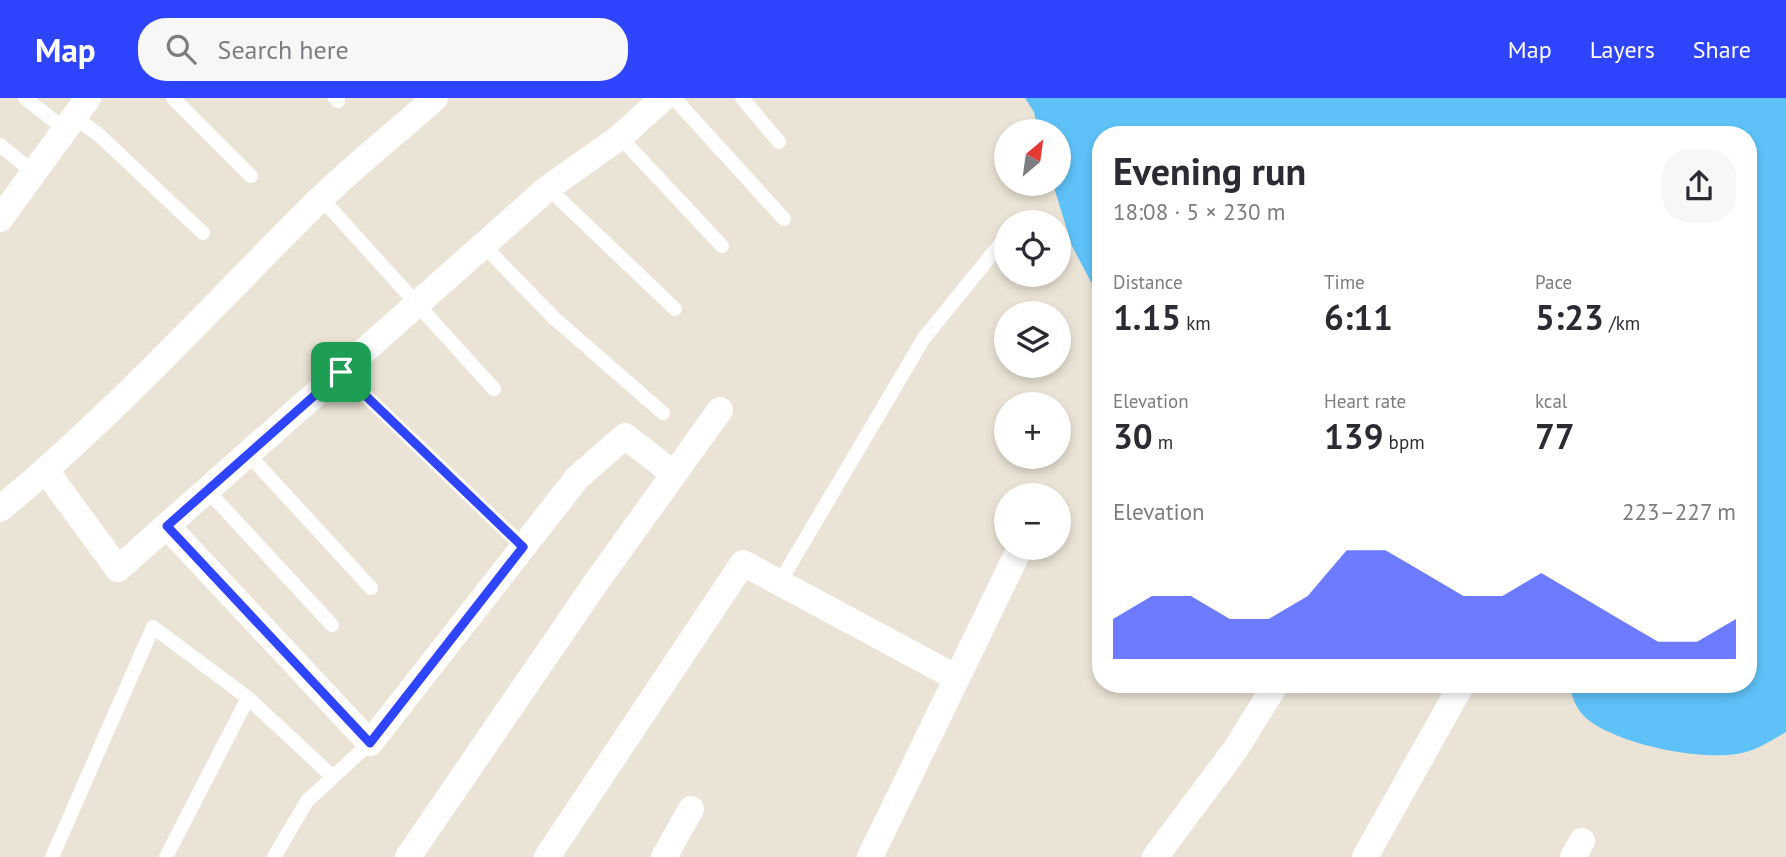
<!DOCTYPE html>
<meta charset="utf-8">
<style>
:root{--surface:#fff;--page:#f7f7f7;--text:#2b2b33;--muted:#7c7c81;--accent:#2f44ff}
body{margin:0;font-family:"PT Sans",sans-serif;background:var(--page);color:var(--text);height:100vh;display:flex;flex-direction:column;font-size:26px;white-space:nowrap}
*{box-sizing:border-box;margin:0}
p{font-size:23px;color:var(--muted)}
.icon{flex:none;width:38px;height:38px;fill:none;stroke:currentColor;stroke-width:2;stroke-linecap:round;stroke-linejoin:round}
.map{position:relative;flex:1;overflow:hidden}
.sheet{position:absolute;left:1092px;top:28px;width:665px;height:567px;display:flex;flex-direction:column;background:var(--surface);border-radius:28px;box-shadow:0 4px 10px #0003}
.sheet>*{flex:none}
.needle{width:46px;rotate:29deg}
.fabs{position:absolute;left:994px;top:21px;display:grid;gap:14px}
.fabs a{display:grid;place-items:center;width:77px;height:77px;border-radius:50%;background:var(--surface);box-shadow:0 4px 10px #0003;font-size:35px}
.pin{position:absolute;display:grid;place-items:center;width:60px;height:60px;color:#fff;margin:-30px;border-radius:14px;box-shadow:0 4px 10px #0006}
.round{display:grid;place-items:center;flex:none;width:74px;height:74px;border-radius:28px;background:var(--page)}
.headline{display:flex;align-items:center;justify-content:space-between;height:119px;padding:0 21px}
h1{font-size:38px;font-weight:800;line-height:52px}
.stats{display:grid;grid-template-columns:repeat(3,1fr);gap:10px;height:119px;padding:7px 21px}
.stats div{display:grid;align-content:center}
.stats b{font-size:35px;font-weight:800}
.stats small{font-size:19px;font-weight:400}
.stats p{font-size:19px}
.chart{height:196px;padding:14px 21px}
.chart p{display:flex;justify-content:space-between}
.chart svg{width:100%;height:126px;margin-top:7px;fill:var(--accent);opacity:.7}
header{display:flex;align-items:center;gap:42px;box-sizing:border-box;height:98px;padding:0 35px;background:var(--accent);color:#fff}
header strong{font-size:33px}
nav{display:flex;gap:38px;margin-inline-start:auto;font-size:24px}
.search{width:490px;height:63px;background:var(--page);display:flex;align-items:center;gap:18px;box-sizing:border-box;padding:0 24px;border-radius:28px;color:var(--muted);font-size:26px}
.map>svg:first-child{display:block}
.water{fill:#5ec2f8}
.lines{fill:none;stroke-linecap:round;stroke-linejoin:round}
.lane{stroke:#fff;stroke-width:14}
.street{stroke:#fff;stroke-width:26}
.route-casing{stroke:#fff;stroke-width:14}
.route{stroke:#2f44ff;stroke-width:9}
</style>
<header>
<strong>Map</strong>
<div class="search"><svg class="icon" aria-label="search" viewBox="0 0 24 24"><circle cx="10" cy="10" r="6"/><path d="M15 15l6 6"/></svg>Search here</div>
<nav><a>Map</a><a>Layers</a><a>Share</a></nav>
</header>
<div class="map">
<svg width="1786" height="759" viewBox="0 0 1786 759">
<rect width="100%" height="100%" fill="#ebe4d6"/>
<path class="water" d="M1025,0H1786V634C1772,642 1757,652 1742,655C1702,664 1616,646 1586,620C1576,611 1572,599 1569,586H1748V37H1101V203L1072,148L1053,86H1059V33H1038L1034,14Z"/>
<g class="lines">
<path class="lane" d="M25,0L67,33
M173,0L251,78
M335,0L338,3
M674,0L784,121
M742,0L779,44
M76,20L99,37L203,135
M620,39L722,148
M0,47L35,76
M548,90L675,211
M321,100L494,291
M483,147L554,220L663,315
M341,274L523,448
M248,356L371,490
M207,392L332,527
M780,484L924,240L1006,139
M52,759L153,529L248,600L333,679
M166,759L248,600
M274,759L307,703L370,645"/>
<path class="street" d="M0,121L88,0
M46,373L118,471L548,90L620,39L663,0
M0,411C115,316 214,206 319,102C356,66 397,34 435,0
M167,428L370,645L577,380L625,338L674,376
M408,759L597,483L720,312
M547,759L743,465L957,580
M664,759L691,711
M870,759L1020,450
M1155,759L1235,652L1276,586
M1365,759L1462,586
M1573,759L1582,743"/>
</g>
<g class="lines">
<defs>
<path id="route" d="M341,274L523,449L370,645L167,428Z"/>
</defs>
<use href="#route" class="route-casing"/>
<use href="#route" class="route"/>
</g>
</svg>
<div class="fabs">
<a><svg class="needle" viewBox="-14 -14 28 28"><path d="M0-13l5 13h-10z" fill="#e53935"/><path d="M0 13l5-13h-10z" fill="#7c7c81"/></svg></a>
<a><svg class="icon" aria-label="locate" viewBox="0 0 24 24"><circle cx="12" cy="12" r="6"/><path d="M12 2v4M12 18v4M2 12h4M18 12h4"/></svg></a>
<a><svg class="icon" aria-label="layers" viewBox="0 0 24 24"><path d="M12 4l9 5-9 5-9-5zM3 14l9 5 9-5"/></svg></a>
<a>+</a>
<a>−</a>
</div>
<div class="pin" style="left:341px;top:274px;background:#1e9e55"><svg class="icon" aria-label="arrive" viewBox="0 0 24 24"><path d="M6 21V4h12l-3 4 3 4H6"/></svg></div>
<section class="sheet">
<div class="headline"><div><h1>Evening run</h1><p>18:08 · 5 × 230 m</p></div><a class="round"><svg class="icon" aria-label="share" viewBox="0 0 24 24"><path d="M12 15V3M7 8l5-5 5 5M5 13v7h14v-7"/></svg></a></div>
<div class="stats">
<div><p>Distance</p><b>1.15<small> km</small></b></div>
<div><p>Time</p><b>6:11</b></div>
<div><p>Pace</p><b>5:23<small> /km</small></b></div>
</div>
<div class="stats">
<div><p>Elevation</p><b>30<small> m</small></b></div>
<div><p>Heart rate</p><b>139<small> bpm</small></b></div>
<div><p>kcal</p><b>77</b></div>
</div>
<div class="chart"><p><span>Elevation</span>223–227 m</p>
<svg viewBox="0 0 160 44" preserveAspectRatio="none"><path d="M0 44V30L10 22L20 22L30 30L40 30L50 22L60 6L70 6L80 14L90 22L100 22L110 14L120 22L130 30L140 38L150 38L160 30V44z"/></svg>
</div>
</section>
</div>
